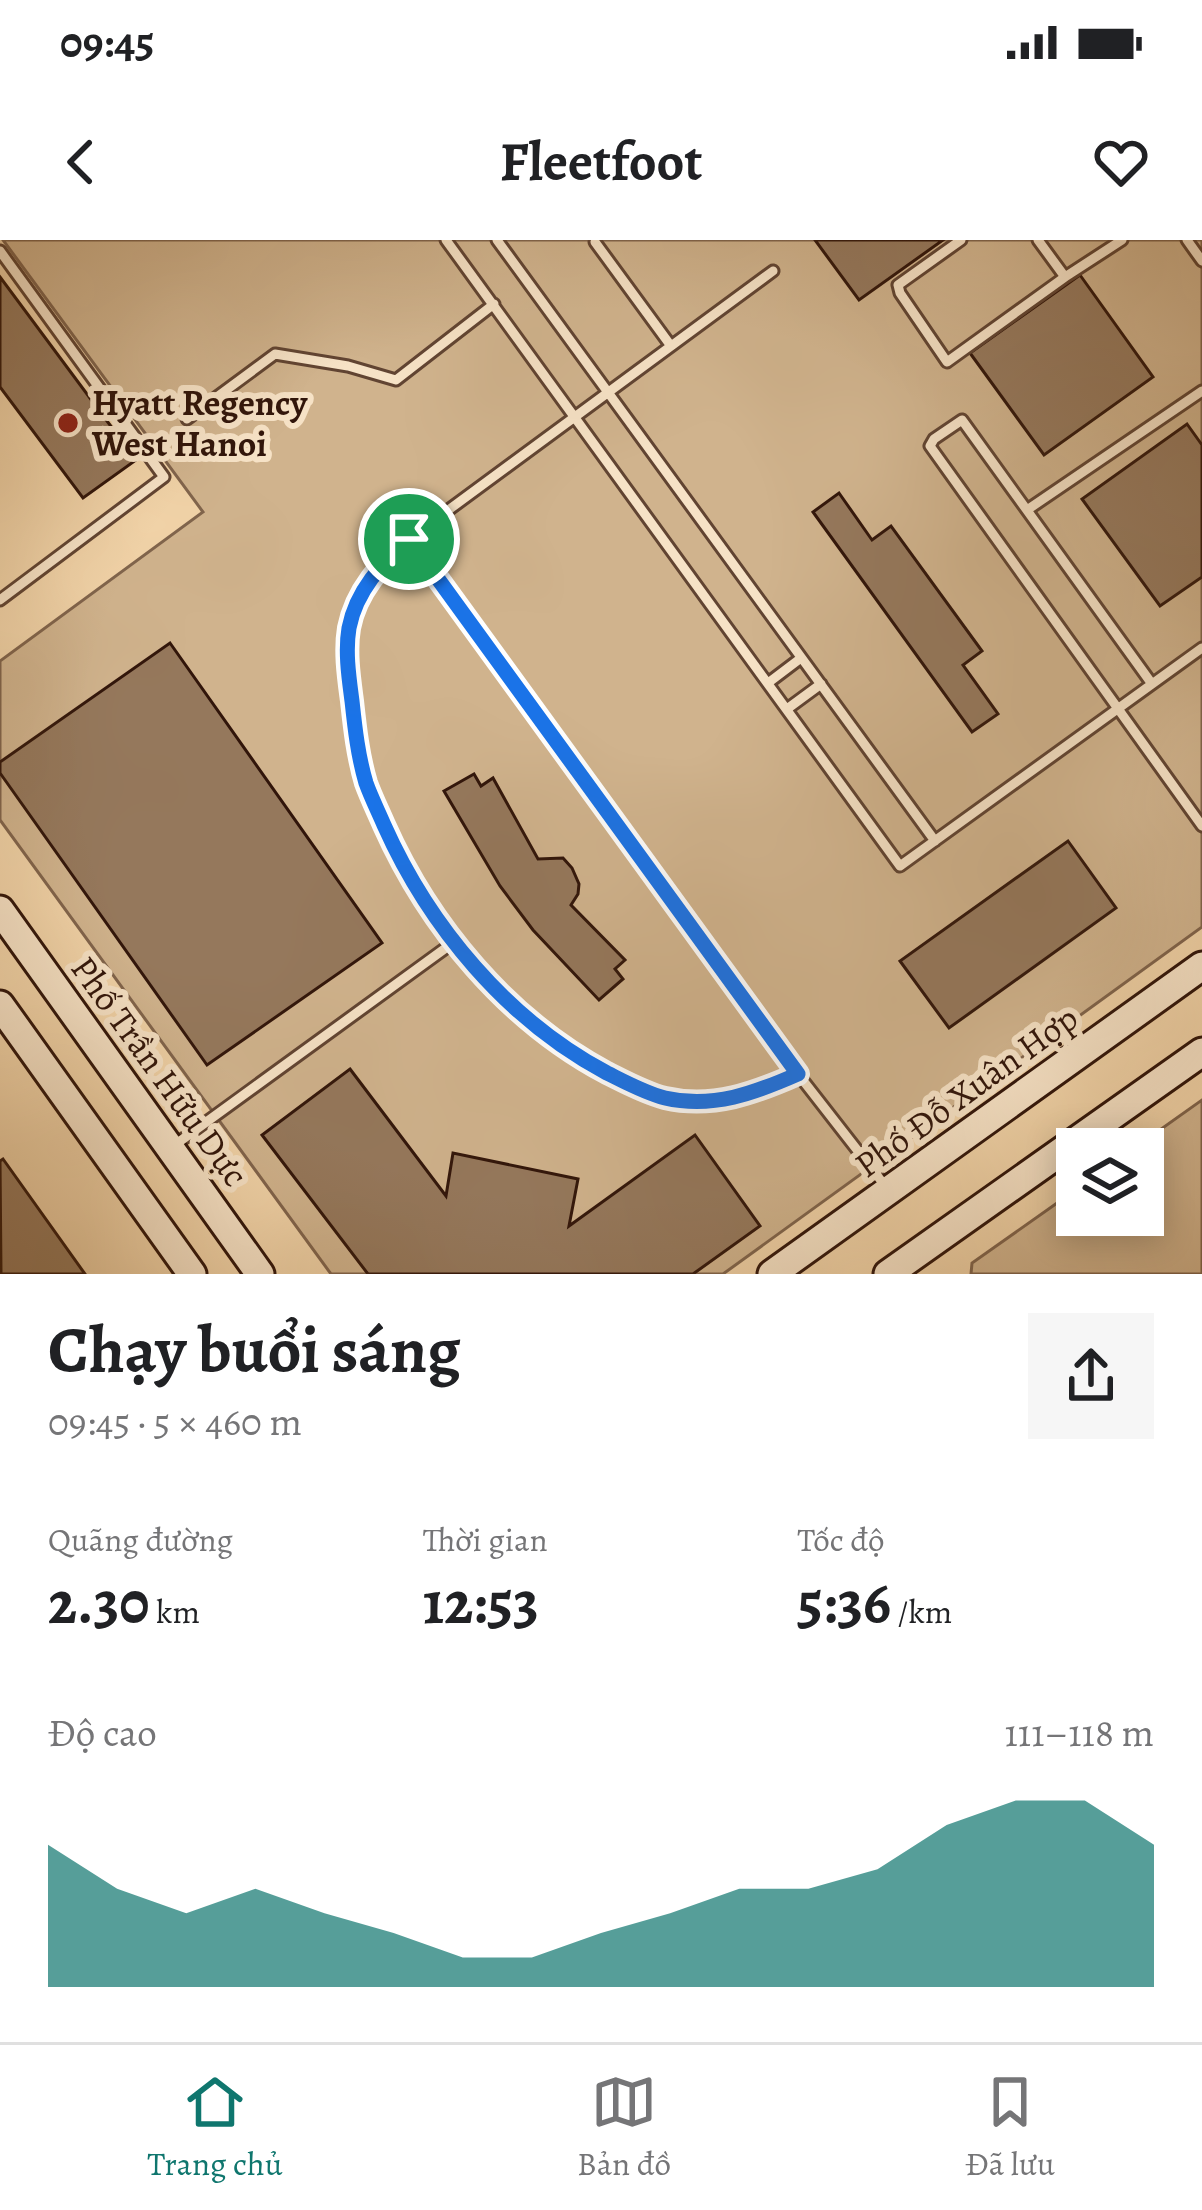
<!DOCTYPE html>
<html lang="vi">
<meta charset="utf-8">
<style>
:root{--surface:#fff;--page:#f6f6f6;--text:#202124;--muted:#757577;--line:#e0e0e0;--accent:#0f766e}
body{margin:0;font-family:Alegreya,serif;background:var(--page);color:var(--text);height:100vh;display:flex;flex-direction:column;font-size:45px;white-space:nowrap}
*{box-sizing:border-box;margin:0}
p{font-size:39px;color:var(--muted)}
.icon{flex:none;width:66px;height:66px;fill:none;stroke:currentColor;stroke-width:2;stroke-linecap:round;stroke-linejoin:round}
.map{position:relative;height:1034px;overflow:hidden}
.drawer{display:flex;flex-direction:column;background:var(--surface);flex:1}
.drawer>*{flex:none}
.buttons{position:absolute;left:1056px;top:888px;display:grid;gap:24px}
.buttons a{display:grid;place-items:center;width:108px;height:108px;border-radius:0px;background:var(--surface);box-shadow:0 6px 30px #0003;font-size:60px}
.pin{position:absolute;display:grid;place-items:center;width:102px;height:102px;color:#fff;margin:-51px;border:6px solid #fff;border-radius:50%;box-shadow:0 3px 12px #0007}
.round{display:grid;place-items:center;flex:none;width:126px;height:126px;border-radius:0px;background:var(--page)}
.overview{display:flex;align-items:center;justify-content:space-between;height:204px;padding:0 48px}
h1{font-size:66px;font-weight:700;line-height:90px}
.figures{display:grid;grid-template-columns:repeat(3,1fr);gap:18px;height:204px;padding:12px 48px}
.figures div{display:grid;align-content:center}
.figures b{font-size:60px;font-weight:700}
.figures small{font-size:33px;font-weight:400}
.figures p{font-size:33px}
.chart{height:336px;padding:24px 48px}
.chart p{display:flex;justify-content:space-between}
.chart svg{width:100%;height:216px;margin-top:12px;fill:var(--accent);opacity:.7}
.status{display:flex;justify-content:space-between;align-items:center;height:84px;padding:0 60px;background:var(--surface);direction:ltr}
.status svg{height:33px;fill:currentColor}
header{display:flex;justify-content:space-between;align-items:center;height:156px;padding:0 48px;background:var(--surface);font-size:54px;font-weight:700}
.menu{display:flex;justify-content:space-around;align-items:center;height:168px;border-top:3px solid var(--line);background:var(--surface);font-size:33px;color:var(--muted)}
.menu a{display:grid;justify-items:center;gap:6px}
.menu .selected{color:var(--accent)}
.map>svg:first-child{display:block}
.green{fill:#d0b38d;stroke:#80644c;stroke-width:3}
.building{fill:#95785c;stroke:#31150a;stroke-width:3}
.lines{fill:none;stroke-linecap:round;stroke-linejoin:round}
.lane-casing{stroke:#614432;stroke-width:15}
.secondary-casing{stroke:#31150a;stroke-width:33}
.lane{stroke:#f6e2c6;stroke-width:9}
.secondary{stroke:#f6e2c6;stroke-width:27}
.route-casing{stroke:#fff;stroke-width:24}
.route{stroke:#1a73e8;stroke-width:15}
.poi-dot{fill:#8f2418;stroke:#f6e2c6;stroke-width:4.5}
.labels{text-anchor:middle;dominant-baseline:central;stroke-width:12;stroke-linejoin:round;paint-order:stroke}
.poi-label{font-size:36px;font-weight:bold;fill:#31150a;stroke:#f6e2c6;text-anchor:start}
.street-label{font-size:36px;fill:#31150a;stroke:#f6e2c6}
</style>
<div class="status"><b>09:45</b><svg viewBox="0 0 49 12"><path d="M0 12V9h3v3zM5 12V6h3v6zM10 12V3h3v9zM15 12V0h3v12zM26 1h20v11H26zM47 4h2v5h-2z"/></svg></div>
<header><svg class="icon" aria-label="back" viewBox="0 0 24 24"><path d="M15 5l-7 7 7 7"/></svg>Fleetfoot<svg class="icon" aria-label="heart" viewBox="0 0 24 24"><path d="M12 20l-8-8c-3-5 5-10 8-4 3-6 11-1 8 4z"/></svg></header>
<div class="map">
<svg width="1202" height="1034" viewBox="0 0 1202 1034">
<rect width="100%" height="100%" fill="#f1d3a8"/>
<filter id="stains"><feTurbulence type="fractalNoise" baseFrequency=".00167" numOctaves="4"/><feColorMatrix values="0 0 0 0 .2 0 0 0 0 .09 0 0 0 0 .02 0 0 0 .5 -.17"/></filter>
<radialGradient id="worn" r=".72"><stop offset=".6" stop-color="#630" stop-opacity="0"/><stop offset="1" stop-color="#630" stop-opacity=".3"/></radialGradient>
<path class="green" d="M3,0H1202V687L723,1034H331L0,580V421L203,272Z
M1202,860V1034H971L972,1023L1077,949V975H1143V909H1133Z"/>
<path class="building" d="M815,0H943L859,60Z
M1080,35L1153,137L1044,215L970,113Z
M0,37L136,220L83,258L0,147Z
M1187,184L1202,205V337L1160,366L1082,259Z
M839,253L872,300L891,286L982,411L963,425L998,474L972,492L813,272Z
M170,403L382,703L207,825L0,533V522Z
M474,534L481,546L493,538L538,619L563,618L572,628L579,644L578,654L571,665L625,720L615,729L623,739L599,760L533,690L500,646L444,551Z
M1068,601L1116,668L949,788L900,721Z
M350,829L446,956L453,913L578,939L569,986L695,895L760,986L693,1034H368L262,895Z
M3,919L85,1034H1L0,921Z"/>
<g class="lines">
<defs>
<path id="lane" d="M446,0L900,626L1202,408
M497,0L935,601
M961,0L898,45L900,53L947,122L1065,37L1038,0
M1187,0L1202,21
M595,2L671,106
M0,11L164,237L0,360
M773,31L409,299C382,323 356,351 349,388C345,412 349,437 352,461C355,489 358,516 366,542C371,557 378,571 384,585C430,687 507,780 607,833C625,843 645,853 665,858C713,869 754,853 798,834
M1065,37L1122,0
M187,179L275,114L348,126L396,140L494,64
M1027,270L1202,151
M409,299L798,834L886,947
M768,443L801,418
M1152,444L962,180L934,199L930,206L1202,586
M787,469L821,444
M172,907L454,702"/>
<path id="secondary" d="M0,670L260,1034
M0,765L192,1034
M772,1034L1202,726
M888,1034L1202,812"/>
</defs>
<use href="#lane" class="lane-casing"/>
<use href="#secondary" class="secondary-casing"/>
<use href="#lane" class="lane"/>
<use href="#secondary" class="secondary"/>
</g>
<g class="lines">
<defs>
<path id="route" d="M409,299L798,834C755,853 713,869 665,858C645,853 625,842 607,833C507,780 429,686 384,585C378,571 371,557 366,543C358,516 355,489 352,461C349,438 345,412 349,388C356,351 382,323 409,299Z"/>
</defs>
<use href="#route" class="route-casing"/>
<use href="#route" class="route"/>
</g>
<circle class="poi-dot" cx="68" cy="183" r="12"/>
<g class="labels">
<g class="poi-label">
<text x="92" y="162">Hyatt Regency<tspan x="92" dy="41">West Hanoi</tspan></text>
</g>
<g class="street-label">
<text transform="translate(160 831) rotate(54)">Phố Trần Hữu Dực</text>
<text transform="translate(966 851) rotate(-36)">Phố Đỗ Xuân Hợp</text>
</g>
</g>
<rect width="100%" height="100%" filter="url(#stains)"/>
<rect width="100%" height="100%" fill="url(#worn)"/>
</svg>
<div class="buttons">
<a><svg class="icon" aria-label="layers" viewBox="0 0 24 24"><path d="M12 4l9 5-9 5-9-5zM3 14l9 5 9-5"/></svg></a>
</div>
<div class="pin" style="left:409px;top:299px;background:#1e9e55"><svg class="icon" aria-label="arrive" viewBox="0 0 24 24"><path d="M6 21V4h12l-3 4 3 4H6"/></svg></div>
</div>
<section class="drawer">
<div class="overview"><div><h1>Chạy buổi sáng</h1><p>09:45 · 5 × 460 m</p></div><a class="round"><svg class="icon" aria-label="share" viewBox="0 0 24 24"><path d="M12 15V3M7 8l5-5 5 5M5 13v7h14v-7"/></svg></a></div>
<div class="figures">
<div><p>Quãng đường</p><b>2.30<small> km</small></b></div>
<div><p>Thời gian</p><b>12:53</b></div>
<div><p>Tốc độ</p><b>5:36<small> /km</small></b></div>
</div>
<div class="chart"><p><span>Độ cao</span>111–118 m</p>
<svg viewBox="0 0 160 44" preserveAspectRatio="none"><path d="M0 44V15L10 24L20 29L30 24L40 29L50 33L60 38L70 38L80 33L90 29L100 24L110 24L120 20L130 11L140 6L150 6L160 15V44z"/></svg>
</div>
</section>
<nav class="menu">
<a class="selected"><svg class="icon" aria-label="home" viewBox="0 0 24 24"><path d="M3 11l9-7 9 7M6 9v11h12V9"/></svg>Trang chủ</a>
<a><svg class="icon" aria-label="map" viewBox="0 0 24 24"><path d="M3 6l6-2 6 2 6-2v14l-6 2-6-2-6 2zM9 4v14M15 6v14"/></svg>Bản đồ</a>
<a><svg class="icon" aria-label="saved" viewBox="0 0 24 24"><path d="M7 4h10v16l-5-4-5 4z"/></svg>Đã lưu</a>
</nav>
